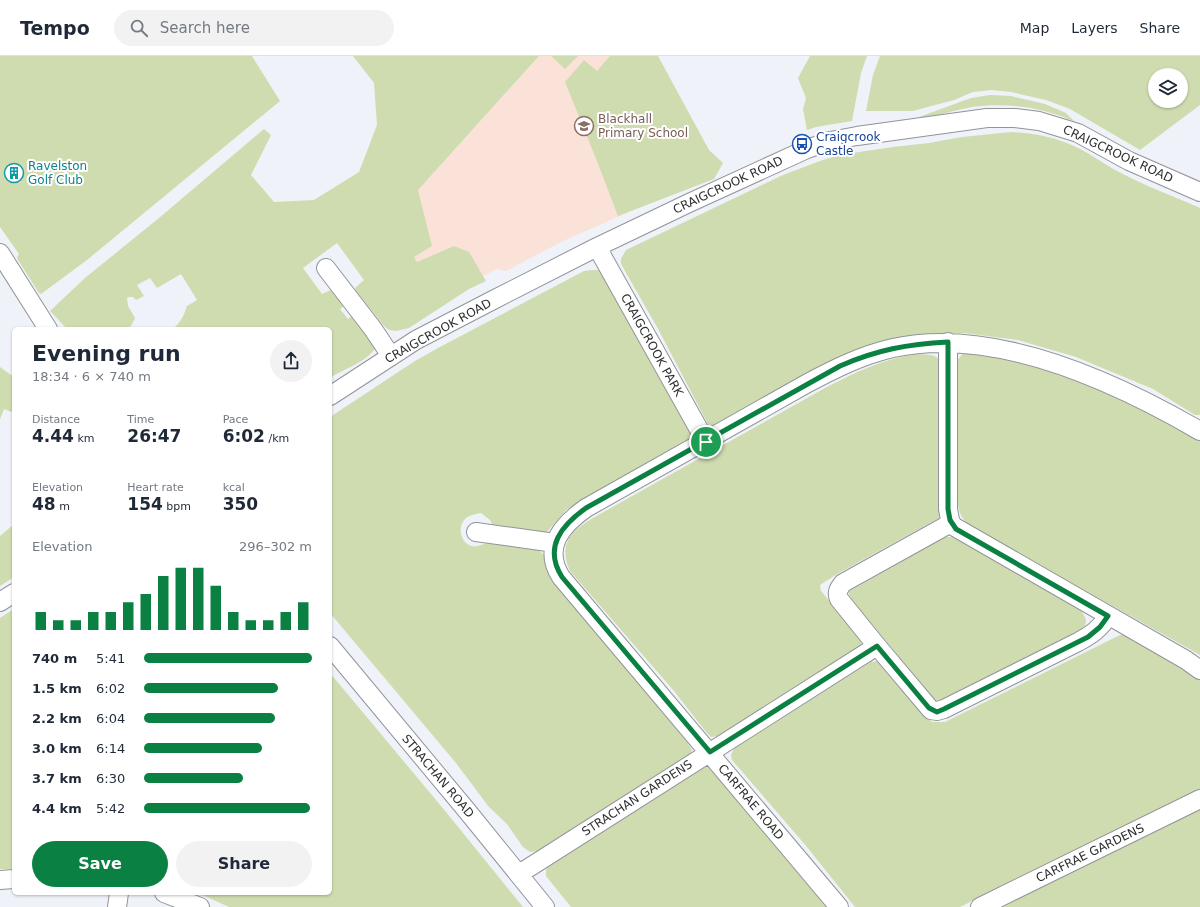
<!DOCTYPE html>
<meta charset="utf-8">
<style>
:root{--surface:#fff;--page:#f2f2f3;--text:#1f2937;--muted:#747a83;--line:#e0e1e3;--accent:#0b8043}
body{margin:0;font-family:"DejaVu Sans",sans-serif;background:var(--page);color:var(--text);height:100vh;display:flex;flex-direction:column;font-size:15px;white-space:nowrap}
*{box-sizing:border-box;margin:0}
p{font-size:13px;color:var(--muted)}
.icon{flex:none;width:22px;height:22px;fill:none;stroke:currentColor;stroke-width:2;stroke-linecap:round;stroke-linejoin:round}
.map{position:relative;flex:1;overflow:hidden}
.sheet{position:absolute;left:12px;top:271px;width:320px;height:568px;display:flex;flex-direction:column;background:var(--surface);border-radius:6px;box-shadow:0 1px 3px #0004}
.sheet>*{flex:none}
.tools{position:absolute;left:1148px;top:12px;display:grid;gap:8px}
.tools a{display:grid;place-items:center;width:40px;height:40px;border-radius:50%;background:var(--surface);box-shadow:0 1px 3px #0004;font-size:20px}
.pin{position:absolute;display:grid;place-items:center;width:34px;height:34px;color:#fff;margin:-17px;border:2px solid #fff;border-radius:50%;box-shadow:0 1px 4px #0007}
.round{display:grid;place-items:center;flex:none;width:42px;height:42px;border-radius:21px;background:var(--page)}
.head{display:flex;align-items:center;justify-content:space-between;height:68px;padding:0 20px}
h1{font-size:22px;font-weight:700;line-height:30px}
.metrics{display:grid;grid-template-columns:repeat(3,1fr);gap:6px;height:68px;padding:4px 20px}
.metrics div{display:grid;align-content:center}
.metrics b{font-size:17px;font-weight:700}
.metrics small{font-size:11px;font-weight:400}
.metrics p{font-size:11px}
.chart{height:112px;padding:8px 20px}
.chart p{display:flex;justify-content:space-between}
.chart svg{width:100%;height:72px;margin-top:4px;stroke:var(--accent);stroke-width:6}
.cta{display:flex;gap:8px;margin-top:auto;padding:8px 20px}
.cta a{flex:1;height:46px;border-radius:24px;background:var(--accent);color:#fff;font-size:16px;font-weight:700;line-height:46px;text-align:center}
.cta a+a{background:var(--page);color:var(--text)}
ul{padding:0 20px;list-style:none;font-size:13px}
li{display:grid;grid-template-columns:64px 48px 1fr;align-items:center;height:30px}
li i{height:10px;border-radius:5px;background:var(--accent)}
header{display:flex;align-items:center;gap:24px;box-sizing:border-box;height:56px;padding:0 20px;background:var(--surface);border-bottom:1px solid var(--line)}
header strong{font-size:19px}
nav{display:flex;gap:22px;margin-inline-start:auto;font-size:14px}
.search{width:280px;height:36px;background:var(--page);display:flex;align-items:center;gap:10px;box-sizing:border-box;padding:0 14px;border-radius:22px;color:var(--muted);font-size:15px}
.map>svg:first-child{display:block}
.education{fill:#fae2d8}
.green{fill:#cfdcaf;fill-rule:evenodd}
.lines{fill:none;stroke-linecap:round;stroke-linejoin:round}
.minor-casing{stroke:#92949a;stroke-width:20}
.minor{stroke:#fff;stroke-width:18}
.route-casing{stroke:#fff;stroke-width:8}
.route{stroke:#0b8043;stroke-width:5}
.labels{text-anchor:middle;dominant-baseline:central;stroke-width:4;stroke-linejoin:round;paint-order:stroke}
.education-label{font-size:12px;fill:#785e54;stroke:#fff;text-anchor:start}
.transit-label{font-size:12px;fill:#164399;stroke:#fff;text-anchor:start}
.street-label{font-size:12px;fill:#2e2f31;stroke:#fff}
.culture-label{font-size:12px;fill:#0d838f;stroke:#fff;text-anchor:start}
</style>
<header>
<strong>Tempo</strong>
<div class="search"><svg class="icon" aria-label="search" viewBox="0 0 24 24"><circle cx="10" cy="10" r="6"/><path d="M15 15l6 6"/></svg>Search here</div>
<nav><a>Map</a><a>Layers</a><a>Share</a></nav>
</header>
<div class="map">
<svg width="1200" height="851" viewBox="0 0 1200 851">
<rect width="100%" height="100%" fill="#eff2f8"/>
<path class="education" d="M539,0H652L719,116L561,186L506,215L497,213L483,220L454,190L417,206L389,166Z"/>
<path class="green" d="M0,0H252L280,45L87,204L41,238L39,237L18,204L17,201L19,198L0,171Z
M353,0H539L418,134L432,190L414,201L417,206L454,190L469,196L486,225L469,233L409,272L396,275L389,274L384,270L355,234L356,231L364,224L337,187L303,212L322,238L335,232L349,246L340,253L348,263L357,256L376,291C366,307 345,312 330,322V273H173C181,266 184,259 187,250L197,244L181,218L157,232L150,222L137,229L144,240L136,244L133,241H129L127,242L128,250L135,262L131,270L126,273H67L50,255L85,222L159,162L264,73L271,79L251,119L274,146L314,144L359,116L377,69L374,27Z
M551,0H578L565,13Z
M610,0H658L709,94L723,107L714,123L618,160L597,105L565,26L584,4L597,15Z
M810,0H867L861,17L852,65L816,71L807,74L803,53L806,42L798,22Z
M880,0H1200V49L1140,94L1070,53L1046,44L1011,36L991,34L973,36L954,44L913,55H866L873,19ZM1155,19H1181V45H1155Z
M990,39L1011,40L1045,48L1066,57L1075,66C1043,51 1007,46 972,51C956,54 940,59 924,62L919,61L971,42Z
M1011,76C1033,77 1055,81 1076,91C1091,98 1104,108 1119,116C1145,130 1173,140 1200,152V359H1195L1153,333L1076,301L1018,284L964,277H941L912,279L885,284L861,292L834,304L717,369L712,370L708,368L657,271L621,208V203L626,194L783,119L820,105L839,99L893,91L929,87L962,81Z
M593,214H598L603,218L692,378L691,383L566,454L546,477L495,473L490,464L481,457C476,458 470,459 466,462C458,469 459,483 469,489C477,493 482,487 490,487C496,486 505,488 511,488C518,489 527,488 533,490C545,495 549,510 553,520L687,686L692,694L690,699L685,702L537,795L530,796L523,791L507,768L489,751L456,707L330,557V361L415,305L438,292L584,215Z
M968,296L1010,302L1044,312L1109,336L1200,383V599L970,470C963,464 959,458 958,448L957,305L963,297Z
M917,298C927,299 938,297 941,308L939,462L837,518L820,529L821,535L860,581L861,584V589L719,680L711,681L706,676L674,635L570,515C558,488 571,475 593,462L825,332C856,316 882,303 917,298Z
M0,311L11,319L14,318V357L4,353L0,363Z
M14,468V521L0,530V480Z
M945,481H952L957,483L1079,553C1086,560 1089,566 1082,574L939,646L936,645L851,543L848,536Z
M14,553V813H0V562Z
M1120,579H1126L1200,621V733L960,851H855L807,791L732,704L731,699L734,692L871,606L879,605L882,607L932,666H945Z
M330,617L446,756L523,851H229L198,837H330Z
M709,710L829,851H571L546,820V814L547,812L703,712Z
M1200,753V851H1002Z"/>
<g class="lines">
<defs>
<path id="minor" d="M597,191L706,386
M0,197L48,273
M326,212L373,273L391,300
M948,286V453L950,464L953,470L1186,604L1200,614
M330,340L416,284L495,243L597,191L689,147L807,93L830,85L857,80L987,62H1015L1039,65L1078,77L1129,105L1200,136
M951,467L843,527C839,532 836,536 839,543L877,590L931,654L937,655L944,653L1078,586C1091,579 1100,573 1108,560
M476,476L555,487
M0,546L14,537
M330,590L468,756L545,851
M519,818L877,590
M0,824L14,823
M164,837L200,851
M117,851L119,837
M839,851L561,521C542,491 562,469 586,452L806,328C834,313 862,299 893,292C995,270 1114,325 1200,375
M980,851L1200,743"/>
</defs>
<use href="#minor" class="minor-casing"/>
<use href="#minor" class="minor"/>
</g>
<g class="lines">
<defs>
<path id="route" d="M948,286V453L950,464L956,473L1108,560L1100,571L1088,581L944,653L937,656L929,652L877,590L710,696L562,521C543,491 562,469 586,452L840,310C876,294 908,288 948,286Z"/>
</defs>
<use href="#route" class="route-casing"/>
<use href="#route" class="route"/>
</g>
<defs>
<symbol id="school-ring" viewBox="-11 -11 22 22"><circle r="9.5" fill="#fff" stroke="#8d6e63" stroke-width="1.5"/><path d="M0-5L7-2L0 1L-7-2ZM-4 1L0 2.5L4 1V4Q0 6-4 4Z" fill="#8d6e63"/></symbol>
<symbol id="bus-ring" viewBox="-11 -11 22 22"><circle r="9.5" fill="#fff" stroke="#1a4fb4" stroke-width="1.5"/><path d="M-5-6H5V4H4V6H2V4H-2V6H-4V4H-5ZM-3.5-4V0h7V-4ZM-3.5 1.2v1.5H-2V1.2ZM2 1.2v1.5H3.5V1.2Z" fill="#1a4fb4"/></symbol>
<symbol id="building-ring" viewBox="-11 -11 22 22"><circle r="9.5" fill="#fff" stroke="#0f9aa8" stroke-width="1.5"/><path d="M-4-6H4V6H1V3H-1V6H-4ZM-2.5-4.3h1.7v1.8h-1.7ZM.8-4.3h1.7v1.8H.8ZM-2.5-1h1.7V.8h-1.7ZM.8-1h1.7V.8H.8Z" fill="#0f9aa8"/></symbol>
</defs>
<g fill-rule="evenodd">
<use href="#school-ring" x="573" y="59" width="22" height="22"/>
<use href="#bus-ring" x="791" y="77" width="22" height="22"/>
<use href="#building-ring" x="3" y="106" width="22" height="22"/>
</g>
<g class="labels">
<g class="education-label">
<text x="598" y="63">Blackhall<tspan x="598" dy="14">Primary School</tspan></text>
</g>
<g class="transit-label">
<text x="816" y="81">Craigcrook<tspan x="816" dy="14">Castle</tspan></text>
</g>
<g class="street-label">
<text transform="translate(1118 98) rotate(25)">CRAIGCROOK ROAD</text>
<text transform="translate(728 129) rotate(-25)">CRAIGCROOK ROAD</text>
<text transform="translate(438 275) rotate(-29)">CRAIGCROOK ROAD</text>
<text transform="translate(652 289) rotate(61)">CRAIGCROOK PARK</text>
<text transform="translate(438 720) rotate(50)">STRACHAN ROAD</text>
<text transform="translate(637 742) rotate(-33)">STRACHAN GARDENS</text>
<text transform="translate(751 746) rotate(50)">CARFRAE ROAD</text>
<text transform="translate(1090 797) rotate(-26)">CARFRAE GARDENS</text>
</g>
<g class="culture-label">
<text x="28" y="110">Ravelston<tspan x="28" dy="14">Golf Club</tspan></text>
</g>
</g>
</svg>
<div class="tools">
<a><svg class="icon" aria-label="layers" viewBox="0 0 24 24"><path d="M12 4l9 5-9 5-9-5zM3 14l9 5 9-5"/></svg></a>
</div>
<div class="pin" style="left:706px;top:386px;background:#1e9e55"><svg class="icon" aria-label="arrive" viewBox="0 0 24 24"><path d="M6 21V4h12l-3 4 3 4H6"/></svg></div>
<section class="sheet">
<div class="head"><div><h1>Evening run</h1><p>18:34 · 6 × 740 m</p></div><a class="round"><svg class="icon" aria-label="share" viewBox="0 0 24 24"><path d="M12 15V3M7 8l5-5 5 5M5 13v7h14v-7"/></svg></a></div>
<div class="metrics">
<div><p>Distance</p><b>4.44<small> km</small></b></div>
<div><p>Time</p><b>26:47</b></div>
<div><p>Pace</p><b>6:02<small> /km</small></b></div>
</div>
<div class="metrics">
<div><p>Elevation</p><b>48<small> m</small></b></div>
<div><p>Heart rate</p><b>154<small> bpm</small></b></div>
<div><p>kcal</p><b>350</b></div>
</div>
<div class="chart"><p><span>Elevation</span>296–302 m</p>
<svg viewBox="0 0 160 44" preserveAspectRatio="none"><path d="M5 44V33M15 44V38M25 44V38M35 44V33M45 44V33M55 44V27M65 44V22M75 44V11M85 44V6M95 44V6M105 44V17M115 44V33M125 44V38M135 44V38M145 44V33M155 44V27"/></svg>
</div>
<ul>
<li><b>740 m</b>5:41<i style="width:100%"></i></li>
<li><b>1.5 km</b>6:02<i style="width:80%"></i></li>
<li><b>2.2 km</b>6:04<i style="width:78%"></i></li>
<li><b>3.0 km</b>6:14<i style="width:70%"></i></li>
<li><b>3.7 km</b>6:30<i style="width:59%"></i></li>
<li><b>4.4 km</b>5:42<i style="width:99%"></i></li>
</ul>
<div class="cta"><a>Save</a><a>Share</a></div>
</section>
</div>
